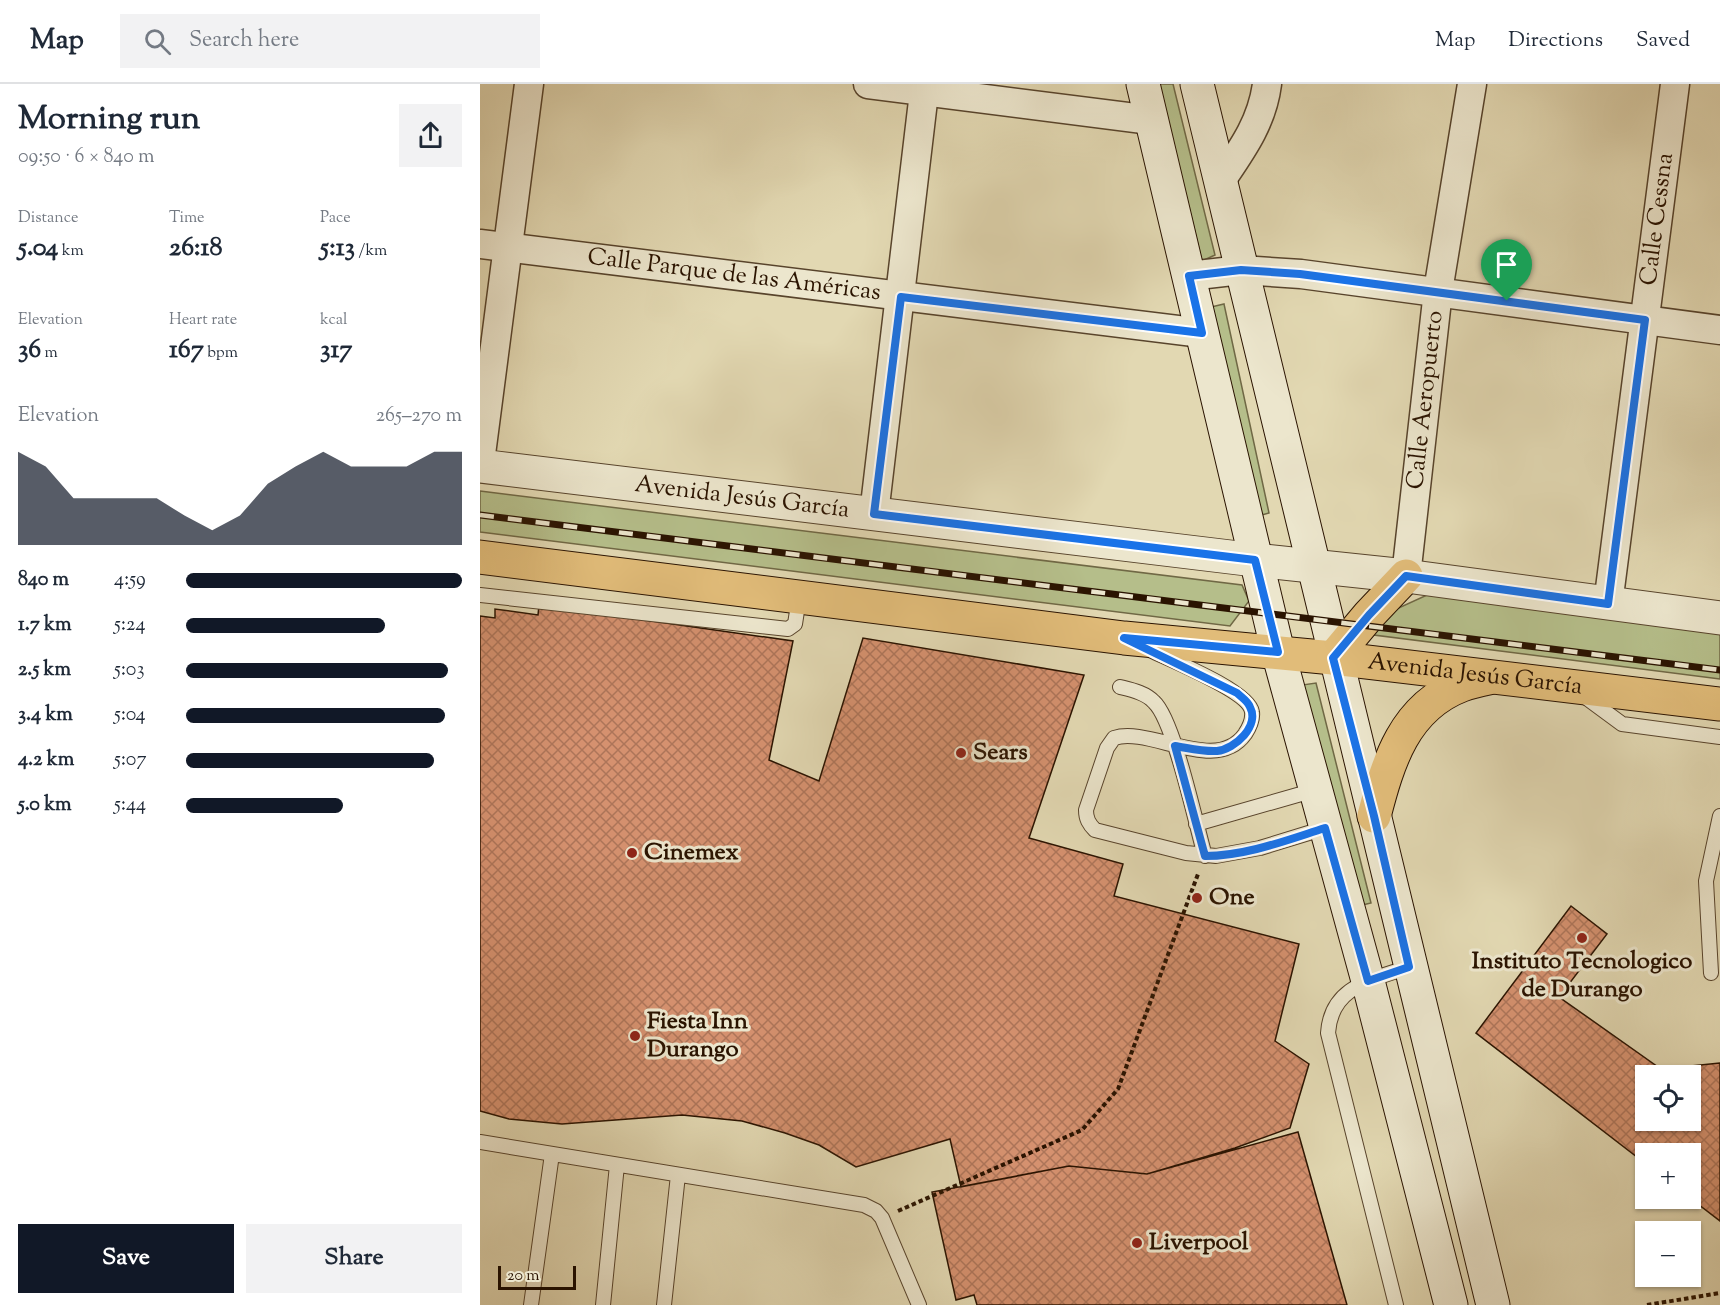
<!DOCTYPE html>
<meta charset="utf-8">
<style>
:root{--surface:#fff;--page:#f2f2f3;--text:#1f2937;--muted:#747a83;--line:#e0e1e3;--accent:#111827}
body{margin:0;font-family:"Sorts Mill Goudy",serif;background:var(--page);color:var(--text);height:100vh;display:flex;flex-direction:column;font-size:22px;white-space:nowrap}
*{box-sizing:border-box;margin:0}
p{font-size:20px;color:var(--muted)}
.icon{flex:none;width:33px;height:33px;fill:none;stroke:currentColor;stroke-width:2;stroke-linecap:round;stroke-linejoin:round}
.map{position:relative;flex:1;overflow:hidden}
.panel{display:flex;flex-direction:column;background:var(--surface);width:480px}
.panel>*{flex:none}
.tools{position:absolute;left:1155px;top:981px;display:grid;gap:12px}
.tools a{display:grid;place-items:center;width:66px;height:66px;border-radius:0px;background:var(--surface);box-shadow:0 2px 4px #0004;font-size:30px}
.scale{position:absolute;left:18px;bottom:15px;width:78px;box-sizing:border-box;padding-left:6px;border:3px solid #2a1300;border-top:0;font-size:16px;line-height:21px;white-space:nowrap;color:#2a1300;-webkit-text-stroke:4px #ece6cd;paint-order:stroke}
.pin{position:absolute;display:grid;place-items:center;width:51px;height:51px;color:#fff;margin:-62px -26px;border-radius:50% 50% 50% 0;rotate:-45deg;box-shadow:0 0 6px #0007}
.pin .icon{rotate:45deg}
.round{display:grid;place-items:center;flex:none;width:63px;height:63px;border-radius:0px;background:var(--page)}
.headline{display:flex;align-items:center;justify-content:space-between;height:102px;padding:0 18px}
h1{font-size:33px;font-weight:700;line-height:45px}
.stats{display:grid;grid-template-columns:repeat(3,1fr);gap:9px;height:102px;padding:6px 18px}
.stats div{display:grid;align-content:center}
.stats b{font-size:26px;font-weight:700}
.stats small{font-size:16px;font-weight:400}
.stats p{font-size:16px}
.chart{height:168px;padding:12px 18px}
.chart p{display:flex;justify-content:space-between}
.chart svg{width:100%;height:108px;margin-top:6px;fill:var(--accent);opacity:.7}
.cta{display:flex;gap:12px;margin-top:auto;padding:12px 18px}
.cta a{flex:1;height:69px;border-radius:0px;background:var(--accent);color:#fff;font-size:24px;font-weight:700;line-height:69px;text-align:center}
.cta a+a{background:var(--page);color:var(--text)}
ul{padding:0 18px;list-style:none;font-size:20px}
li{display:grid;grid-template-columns:96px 72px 1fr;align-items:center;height:45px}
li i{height:15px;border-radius:8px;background:var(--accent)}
header{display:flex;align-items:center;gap:36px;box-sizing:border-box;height:84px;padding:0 30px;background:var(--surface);border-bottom:2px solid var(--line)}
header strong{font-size:28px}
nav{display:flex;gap:33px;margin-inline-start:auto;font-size:21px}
.search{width:420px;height:54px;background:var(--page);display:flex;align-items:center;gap:15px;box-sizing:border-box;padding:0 21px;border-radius:0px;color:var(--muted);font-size:22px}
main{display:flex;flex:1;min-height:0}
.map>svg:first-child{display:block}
.green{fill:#b5be8a;stroke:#706845;stroke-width:1.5}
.building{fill:url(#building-cross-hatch);stroke:#2a1300;stroke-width:1.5;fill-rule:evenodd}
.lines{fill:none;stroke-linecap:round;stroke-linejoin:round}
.service-casing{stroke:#58442c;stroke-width:16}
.minor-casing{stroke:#58442c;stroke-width:31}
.tertiary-casing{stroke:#58442c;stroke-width:35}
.secondary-casing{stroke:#2a1300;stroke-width:35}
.primary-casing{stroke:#2a1300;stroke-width:35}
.path{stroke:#2a1300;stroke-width:4;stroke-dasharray:4.5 3;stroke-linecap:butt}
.service{stroke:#ece6cd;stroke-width:14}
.minor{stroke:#ece6cd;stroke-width:28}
.tertiary{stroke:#ece6cd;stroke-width:33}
.secondary{stroke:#ece6cd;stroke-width:33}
.primary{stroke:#e1bc79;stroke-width:33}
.rail-casing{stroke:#2a1300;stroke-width:7}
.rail{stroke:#ece6cd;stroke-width:4.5;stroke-dasharray:14;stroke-linecap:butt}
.route-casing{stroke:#fff;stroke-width:12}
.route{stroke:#1a73e8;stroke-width:8}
.poi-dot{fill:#8f2418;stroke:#ece6cd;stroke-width:2}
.labels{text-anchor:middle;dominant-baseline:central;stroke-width:6;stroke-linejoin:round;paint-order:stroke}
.street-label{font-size:24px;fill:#2a1300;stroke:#ece6cd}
.poi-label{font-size:24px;font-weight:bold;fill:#2a1300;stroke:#ece6cd;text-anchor:start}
</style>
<header>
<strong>Map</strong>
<div class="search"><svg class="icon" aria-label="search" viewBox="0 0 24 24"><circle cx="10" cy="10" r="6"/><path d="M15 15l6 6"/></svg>Search here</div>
<nav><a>Map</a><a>Directions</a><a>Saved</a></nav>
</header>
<main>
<section class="panel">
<div class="headline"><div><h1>Morning run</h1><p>09:50 · 6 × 840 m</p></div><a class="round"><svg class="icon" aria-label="share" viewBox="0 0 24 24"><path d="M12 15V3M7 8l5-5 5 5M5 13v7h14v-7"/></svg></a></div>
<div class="stats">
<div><p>Distance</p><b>5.04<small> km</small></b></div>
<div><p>Time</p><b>26:18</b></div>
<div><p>Pace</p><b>5:13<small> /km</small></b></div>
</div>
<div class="stats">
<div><p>Elevation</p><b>36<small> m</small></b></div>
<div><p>Heart rate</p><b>167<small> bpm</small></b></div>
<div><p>kcal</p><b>317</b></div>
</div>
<div class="chart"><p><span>Elevation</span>265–270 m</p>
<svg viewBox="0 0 160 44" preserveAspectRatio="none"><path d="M0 44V6L10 12L20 25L30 25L40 25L50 25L60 32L70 38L80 32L90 19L100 12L110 6L120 12L130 12L140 12L150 6L160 6V44z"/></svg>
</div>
<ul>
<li><b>840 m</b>4:59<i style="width:100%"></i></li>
<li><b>1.7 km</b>5:24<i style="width:72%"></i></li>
<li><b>2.5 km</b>5:03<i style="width:95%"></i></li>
<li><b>3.4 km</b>5:04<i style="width:94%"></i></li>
<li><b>4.2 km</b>5:07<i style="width:90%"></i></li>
<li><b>5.0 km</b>5:44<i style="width:57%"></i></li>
</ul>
<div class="cta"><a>Save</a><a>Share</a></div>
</section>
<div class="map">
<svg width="1240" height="1221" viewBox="0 0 1240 1221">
<defs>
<pattern id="building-cross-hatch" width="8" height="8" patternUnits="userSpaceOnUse" patternTransform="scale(1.5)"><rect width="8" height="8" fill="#d5916f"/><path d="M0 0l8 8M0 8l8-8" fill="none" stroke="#ad7559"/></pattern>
</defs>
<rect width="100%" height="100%" fill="#e2d8b2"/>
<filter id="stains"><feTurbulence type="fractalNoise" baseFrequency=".00333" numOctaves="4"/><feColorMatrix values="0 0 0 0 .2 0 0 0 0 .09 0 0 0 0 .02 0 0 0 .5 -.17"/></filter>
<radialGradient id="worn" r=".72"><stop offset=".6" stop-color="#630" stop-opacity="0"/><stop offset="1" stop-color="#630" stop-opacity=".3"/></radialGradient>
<path class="green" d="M679,0H693L735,171L722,177Z
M744,220L789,429L778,432L731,223Z
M0,407L762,501L769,517L750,542L0,448Z
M947,511L1240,548V595L894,551L901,532Z
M836,599L891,819L878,822L822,601Z"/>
<path class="building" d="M59,521L313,557L289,676L339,697L383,554L604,591L549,754L643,780L634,812L819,860L795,957L829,980L810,1044L755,1064L667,1090L589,1082L481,1103L470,1055L376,1083L339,1061L305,1049L262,1037L202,1031L82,1040L29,1035L0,1027V532L15,534V525L58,531Z
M1091,822L1127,850L1079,913L1181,985L1240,979V1137L1210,1114V1070H1166V1080L996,949ZM1166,992H1210V1036H1166Z
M818,1048L867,1221H497L494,1211L476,1216L452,1108L589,1082L667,1090Z"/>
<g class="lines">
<defs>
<path id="service" d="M0,511L308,545L315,540L319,514
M672,567C691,576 770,608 772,628C773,636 769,644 765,650C736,691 670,642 634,654L627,664L606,726C606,735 609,740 615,746L706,769L736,772L780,764L845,744
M640,603C652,606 666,609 674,618C694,636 716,741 725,772
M1104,612L1142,640L1240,653
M716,740L835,706
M1231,889L1226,797L1240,732
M0,1058L384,1121L396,1127L402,1134L439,1221
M51,1221L72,1070
M123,1221L137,1081
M184,1221L198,1091
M916,1221L848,949C851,902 892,896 929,883"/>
<g id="minor">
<path d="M388,0L671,36"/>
<path d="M740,98C761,67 782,39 787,0"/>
<path id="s1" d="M0,160L722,249"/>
<path d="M709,192L761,186L821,190L1240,246"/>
<path d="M0,378L49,0"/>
<path d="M394,430L445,0"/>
<path id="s2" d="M926,492L958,207L992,0"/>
<path id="s3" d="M1128,520L1195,0"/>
</g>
<g id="tertiary">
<path id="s4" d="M0,382L775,476L926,492L1240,534"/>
</g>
<path id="secondary" d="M663,0L798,568L888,897L971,1221
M717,0C814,408 912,815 1013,1221"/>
<g id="primary">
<path id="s5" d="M0,473L644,554L853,574L1240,620"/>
<path d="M853,574L889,531L926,492"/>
<path d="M894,732C908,678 924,623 982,601C991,598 1000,596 1009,594"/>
</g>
</defs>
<use href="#service" class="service-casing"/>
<use href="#minor" class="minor-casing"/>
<use href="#tertiary" class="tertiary-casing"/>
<use href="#secondary" class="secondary-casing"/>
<use href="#primary" class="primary-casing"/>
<path class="path" d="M418,1127L602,1046L638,1005L718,790
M1167,1221L1240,1209"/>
<use href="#service" class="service"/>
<use href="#minor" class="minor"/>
<use href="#tertiary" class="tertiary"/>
<use href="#secondary" class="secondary"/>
<use href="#primary" class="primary"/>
<defs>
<path id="rail" d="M0,431L1240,586"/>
</defs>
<use href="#rail" class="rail-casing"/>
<use href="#rail" class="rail"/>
</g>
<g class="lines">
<defs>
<path id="route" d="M761,186L820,190L1165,236L1128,520L926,492L889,531L853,574L894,732L929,883L888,897L845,744C807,756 766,772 725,772L695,662C708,664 724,668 737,667C755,665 780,642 770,623C768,617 761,613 757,609L644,554L798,568L775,476L394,430L421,213L722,249L709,192Z"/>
</defs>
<use href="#route" class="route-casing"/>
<use href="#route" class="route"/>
</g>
<g class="poi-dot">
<circle cx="481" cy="669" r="6"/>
<circle cx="152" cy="769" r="6"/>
<circle cx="717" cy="814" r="6"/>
<circle cx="1102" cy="854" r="6"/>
<circle cx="155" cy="952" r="6"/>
<circle cx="657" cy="1159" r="6"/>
</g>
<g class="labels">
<g class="street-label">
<text stroke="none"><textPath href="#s3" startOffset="388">Calle Cessna</textPath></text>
<text stroke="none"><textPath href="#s1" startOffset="256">Calle Parque de las Américas</textPath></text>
<text stroke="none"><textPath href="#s2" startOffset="177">Calle Aeropuerto</textPath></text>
<text stroke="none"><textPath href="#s4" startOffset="264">Avenida Jesús García</textPath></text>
<text stroke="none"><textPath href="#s5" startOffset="1002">Avenida Jesús García</textPath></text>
</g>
<g class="poi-label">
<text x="493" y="669">Sears</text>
<text x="164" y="769">Cinemex</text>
<text x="729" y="814">One</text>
<text x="1102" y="878" text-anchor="middle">Instituto Tecnologico<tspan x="1102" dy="28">de Durango</tspan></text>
<text x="167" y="938">Fiesta Inn<tspan x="167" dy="28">Durango</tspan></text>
<text x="669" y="1159">Liverpool</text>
</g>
</g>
<rect width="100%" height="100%" filter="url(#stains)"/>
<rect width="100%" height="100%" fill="url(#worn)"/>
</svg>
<div class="tools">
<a><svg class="icon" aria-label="locate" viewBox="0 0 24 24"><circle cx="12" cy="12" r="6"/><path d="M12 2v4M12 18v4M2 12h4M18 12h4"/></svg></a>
<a>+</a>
<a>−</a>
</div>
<div class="scale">20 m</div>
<div class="pin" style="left:1027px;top:217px;background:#1e9e55"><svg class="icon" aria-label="arrive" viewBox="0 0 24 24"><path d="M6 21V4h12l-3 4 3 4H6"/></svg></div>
</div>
</main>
